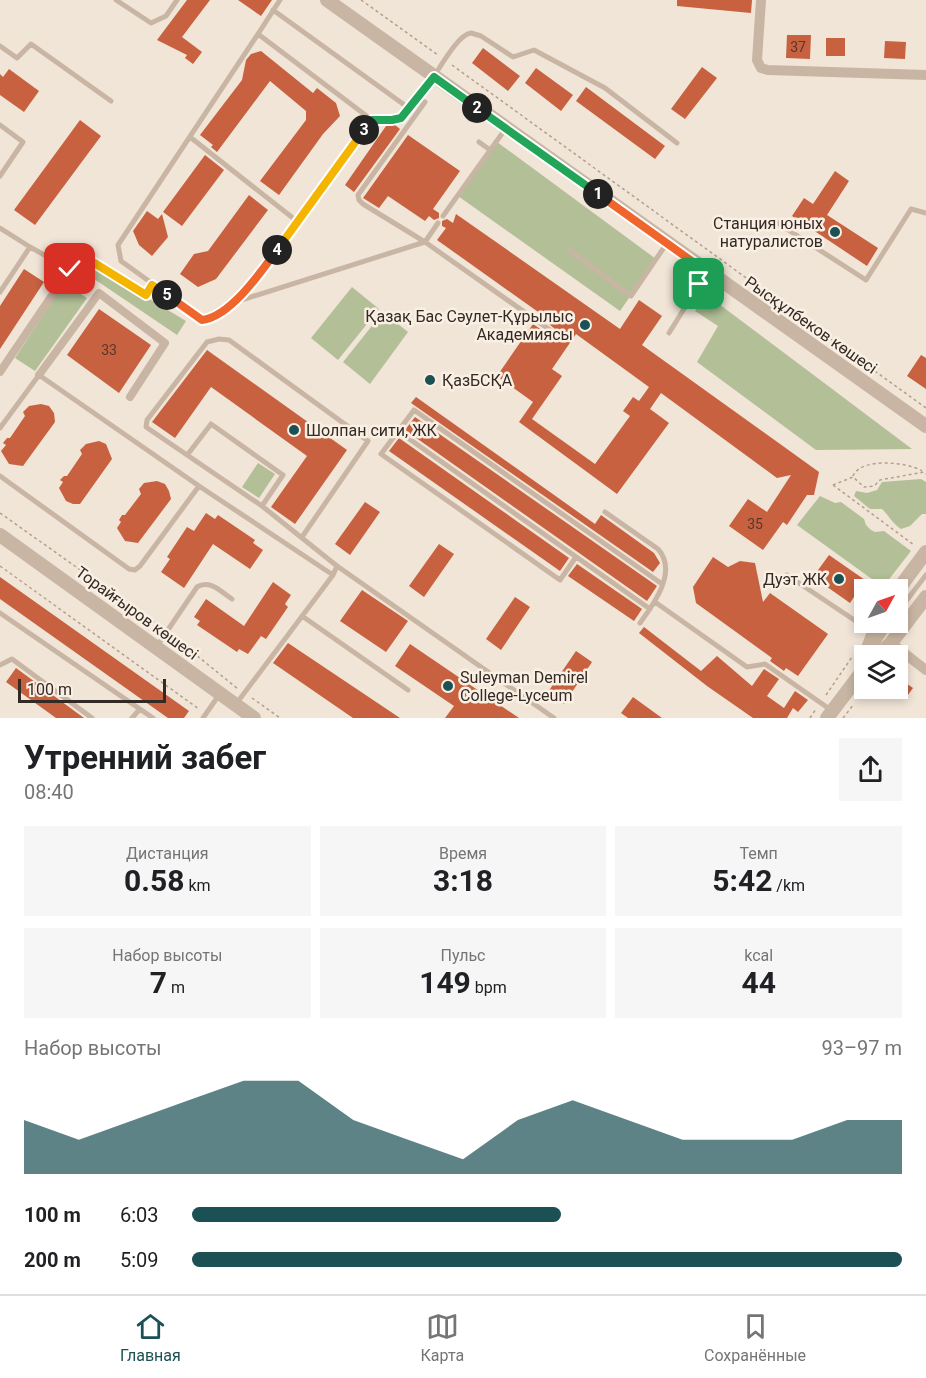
<!DOCTYPE html>
<html lang="ru">
<meta charset="utf-8">
<style>
:root{--surface:#fff;--page:#f6f6f6;--text:#202124;--muted:#757577;--line:#e0e0e0;--accent:#1b5055}
body{margin:0;font-family:Roboto,sans-serif;background:var(--page);color:var(--text);height:100vh;display:flex;flex-direction:column;font-size:22px;white-space:nowrap}
*{box-sizing:border-box;margin:0}
p{font-size:20px;color:var(--muted)}
.icon{flex:none;width:33px;height:33px;fill:none;stroke:currentColor;stroke-width:2;stroke-linecap:round;stroke-linejoin:round}
.map{position:relative;height:718px;overflow:hidden}
.panel{display:flex;flex-direction:column;background:var(--surface);flex:1}
.panel>*{flex:none}
.needle{width:39px;rotate:50deg}
.fabs{position:absolute;left:854px;top:579px;display:grid;gap:12px}
.fabs a{display:grid;place-items:center;width:54px;height:54px;border-radius:0px;background:var(--surface);box-shadow:0 3px 9px #0003;font-size:30px}
.scale{position:absolute;left:18px;bottom:15px;width:148px;box-sizing:border-box;padding-left:6px;border:3px solid #342a25;border-top:0;font-size:16px;line-height:21px;white-space:nowrap;color:#342a25;-webkit-text-stroke:4px #f9efe3;paint-order:stroke}
.pin{position:absolute;display:grid;place-items:center;width:51px;height:51px;color:#fff;margin:-26px;border-radius:12px;box-shadow:0 3px 9px #0006}
.km{position:absolute;width:30px;height:30px;margin:-15px;border-radius:50%;background:#222;color:#fff;font-size:16px;line-height:30px;text-align:center}
.round{display:grid;place-items:center;flex:none;width:63px;height:63px;border-radius:0px;background:var(--page)}
.headline{display:flex;align-items:center;justify-content:space-between;height:102px;padding:0 24px}
h1{font-size:33px;font-weight:700;line-height:45px}
.stats{display:grid;grid-template-columns:repeat(3,1fr);gap:9px;height:102px;padding:6px 24px}
.stats div{display:grid;align-content:center;border-radius:0px;background:var(--page);text-align:center}
.stats b{font-size:30px;font-weight:700}
.stats small{font-size:16px;font-weight:400}
.stats p{font-size:16px}
.chart{height:168px;padding:12px 24px}
.chart p{display:flex;justify-content:space-between}
.chart svg{width:100%;height:108px;margin-top:6px;fill:var(--accent);opacity:.7}
ul{padding:0 24px;list-style:none;font-size:20px}
li{display:grid;grid-template-columns:96px 72px 1fr;align-items:center;height:45px}
li i{height:15px;border-radius:8px;background:var(--accent)}
.tab-bar{display:flex;justify-content:space-around;align-items:center;height:84px;border-top:2px solid var(--line);background:var(--surface);font-size:16px;color:var(--muted)}
.tab-bar a{display:grid;justify-items:center;gap:3px}
.tab-bar .selected{color:var(--accent)}
.map>svg:first-child{display:block}
.green{fill:#b2bf97}
.building{fill:#c7613f;fill-rule:evenodd}
.lines{fill:none;stroke-linecap:round;stroke-linejoin:round}
.path{stroke:#b49f8d;stroke-width:1.5;stroke-dasharray:3 3;stroke-linecap:butt}
.service{stroke:#c9b5a3;stroke-width:5}
.pedestrian{stroke:#c9b5a3;stroke-width:8}
.minor{stroke:#c9b5a3;stroke-width:10}
.tertiary{stroke:#c9b5a3;stroke-width:14}
.split-1-casing{stroke:#fff;stroke-width:12}
.split-2-casing{stroke:#fff;stroke-width:12}
.split-3-casing{stroke:#fff;stroke-width:12}
.split-4-casing{stroke:#fff;stroke-width:12}
.split-5-casing{stroke:#fff;stroke-width:12}
.split-6-casing{stroke:#fff;stroke-width:12}
.split-1{stroke:#f0652b;stroke-width:8}
.split-2{stroke:#22a559;stroke-width:8}
.split-3{stroke:#22a559;stroke-width:8}
.split-4{stroke:#f5b400;stroke-width:8}
.split-5{stroke:#f0652b;stroke-width:8}
.split-6{stroke:#f5b400;stroke-width:8}
.poi-dot{fill:#1b5055;stroke:#f9efe3;stroke-width:2}
.labels{text-anchor:middle;dominant-baseline:central;stroke-width:5;stroke-linejoin:round;paint-order:stroke}
.number-label{font-size:14px;fill:#59382c}
.poi-label{font-size:16px;fill:#342a25;stroke:#f9efe3;text-anchor:end}
.street-label{font-size:16px;fill:#342a25;stroke:#f9efe3}
</style>
<div class="map">
<svg width="926" height="718" viewBox="0 0 926 718">
<rect width="100%" height="100%" fill="#f1e5d7"/>
<path class="green" d="M497,142L656,259L620,311L458,196Z
M81,258L186,321L177,335L75,266Z
M64,283L87,298L35,371L15,358Z
M352,287L379,309L338,360L311,338Z
M707,295L912,449L816,450L697,362L718,326L695,311Z
M383,312L408,332L370,384L343,362Z
M258,463L275,474L259,498L242,487Z
M921,479L926,482V514H922L910,526L901,529C891,522 890,517 882,509H870L854,496L856,491L867,493L877,490L882,482Z
M820,496L835,503L841,502L864,519L866,525L871,530L875,532L884,531L911,551L883,587L797,525Z"/>
<path class="building" d="M187,0H210L182,37L202,52L193,64L185,58L187,55L157,40Z
M238,0H272L261,16Z
M677,0H752L751,13L677,6Z
M787,35H811L810,59L786,58Z
M826,38H845V56H826Z
M885,41L906,42L905,59L884,58Z
M483,48L520,76L508,91L472,63Z
M261,51L313,93L317,88L336,103L340,116L323,134L279,195L260,181L306,120V111L270,81L217,152L211,147L213,145L200,135L242,80L246,60L251,54Z
M702,67L717,78L685,119L671,109Z
M536,68L573,95L561,111L525,83Z
M9,69L39,91L24,112L0,95V74L3,77Z
M586,87L665,146L655,159L576,101Z
M80,120L101,136L35,225L14,210Z
M395,125L400,129L354,192L345,185L386,126Z
M408,135L460,171L433,209L439,213V218L434,220L429,216L425,221L388,196L379,208L363,198Z
M205,155L224,170L182,226L163,212Z
M835,171L849,181L827,215L878,248L867,266L792,216L804,198L813,204Z
M249,195L268,210L216,279L198,287L180,274L194,254L208,251Z
M147,211L158,219L162,214L168,237L152,256L139,245L133,231Z
M456,214L620,329L639,300L662,316L642,345L819,472L814,495H807L787,525L783,522L763,550L729,526L748,499L767,512L791,475L777,478L661,393L650,409L669,423L617,494L519,422L533,402L497,376L533,324L549,335L554,333L555,329L539,316L541,314L437,240L446,228L442,226V221L447,219L453,223ZM576,334L649,387L639,401L633,397L623,411L630,416L595,464L532,419L562,376L552,369Z
M24,269L44,282L0,349V306Z
M99,309L151,345L119,393L67,355Z
M207,350L347,450L295,524L271,507L307,456L211,387L175,438L152,422Z
M921,355L926,358V389L907,376Z
M416,397L595,524L601,515L654,553L660,563L653,572L411,403Z
M41,404L49,406L54,413L55,422L23,466L9,464L1,451L6,445L3,443L7,438H10L25,416L23,412L29,406Z
M415,417L657,586L647,601L405,430Z
M399,438L569,558L560,571L389,451Z
M99,441L106,444L112,459L80,504H73L66,501L59,488L63,482L60,480L64,476H67L82,454L80,450L86,444Z
M157,481L165,484L169,491L171,499L138,543L125,541L117,528L121,522L119,520L122,515H125L141,494L139,489L144,483Z
M365,502L380,512L350,555L335,544Z
M206,513L215,519L218,515L255,540L253,543L263,550L250,569L213,544L184,588L161,572L170,559L167,557L187,527L194,531Z
M439,544L454,554L424,597L409,586Z
M829,555L865,580L850,603L813,577Z
M713,557L728,567L740,561L755,563L763,602L770,593L828,634L798,676L786,668L784,671L770,661L772,658L696,603L693,587Z
M577,564L642,609L634,621L568,576Z
M0,577L189,711L184,718H168L0,599Z
M273,582L291,595L285,604L288,607L266,639L261,636L248,654L239,649L237,652L197,625L200,621L194,617L206,599L244,626Z
M362,590L408,621L386,652L340,621Z
M515,597L530,607L501,650L486,639Z
M644,627L701,671L717,656L752,686L764,669L779,679L767,696L784,708L795,691L808,700L798,712L793,708L787,718H753L707,686L639,633Z
M288,643L400,718H353L273,663Z
M410,644L519,718H445L454,706L395,666Z
M576,651L592,662L564,704L548,692Z
M16,668L84,718H56L6,682Z
M897,677L913,688L905,699L897,693Z
M633,697L662,718H628L621,713Z"/>
<g class="lines">
<path class="path" d="M361,0L438,55
M452,65L926,408
M93,262L145,295L149,290
M853,476C861,457 908,462 922,471
M833,485L914,545
M833,485L853,477L864,487L874,486L880,480L924,472L926,474
M0,513L161,627
M0,566L199,709
M174,637L238,689
M826,695L852,657
M252,698L280,718
M810,718L816,709
M843,718L854,704"/>
<path class="service" d="M116,0L151,23L166,16L177,0
M273,10L410,109
M258,34L118,245L121,261L203,320L218,316L249,287L372,120L258,34L280,0
M0,46L17,58L31,44L111,101
M425,102L358,195L359,200L363,204L425,242
M372,120C380,119 392,123 400,119C422,108 451,35 471,33L481,36L513,57L534,50L605,88L677,143
M0,125L23,142L0,176
M190,137L298,222
M479,142L490,150
M443,216L506,128
M776,222L866,280L911,209L926,213
M438,223L425,242L550,330
M0,228L30,247L71,270
M569,250L631,296L667,243
M0,292L30,247
M232,303L425,242
M669,333L707,272
M0,428L39,375L199,486L140,566L135,570L129,569L0,476
M398,431L650,609
M188,454L211,424L283,475L262,506
M199,486L333,575
M605,512L658,549C678,571 654,604 640,623
M302,537L368,441L229,340L219,339L207,342L147,420L146,427L262,506L337,566
M576,557L560,580L381,454L414,410L662,584
M787,575L872,632
M655,602L747,667L765,664L831,710
M0,613L153,718
M897,613L926,575
M302,616L408,690
M157,646L197,587C210,579 221,592 232,599
M873,651L891,622
M0,665L12,659L92,718
M236,704L333,575L337,566L554,718
M132,718L140,709
M203,718L219,695"/>
<path class="pedestrian" d="M0,372L80,254L85,257
M39,375L99,293L165,343L130,397"/>
<path class="minor" d="M761,0L757,60L761,68L768,70L926,75
M891,643L926,670"/>
<path class="tertiary" d="M327,0L926,426
M0,535L254,718
M897,591L926,552
M865,656L878,622
M878,656L891,643L926,597
M827,718L864,669"/>
</g>
<g class="lines">
<defs>
<path id="split-1" d="M598,194L707,272L699,284"/>
<path id="split-2" d="M477,108L598,194"/>
<path id="split-3" d="M364,130L372,120H392L401,118L434,77L477,108"/>
<path id="split-4" d="M277,250L364,130"/>
<path id="split-5" d="M167,295L202,320C230,317 261,272 277,250"/>
<path id="split-6" d="M70,269L80,254L146,295L152,285L167,295"/>
</defs>
<use href="#split-1" class="split-1-casing"/>
<use href="#split-2" class="split-2-casing"/>
<use href="#split-3" class="split-3-casing"/>
<use href="#split-4" class="split-4-casing"/>
<use href="#split-5" class="split-5-casing"/>
<use href="#split-6" class="split-6-casing"/>
<use href="#split-1" class="split-1"/>
<use href="#split-2" class="split-2"/>
<use href="#split-3" class="split-3"/>
<use href="#split-4" class="split-4"/>
<use href="#split-5" class="split-5"/>
<use href="#split-6" class="split-6"/>
</g>
<g class="poi-dot">
<circle cx="835" cy="232" r="6"/>
<circle cx="585" cy="325" r="6"/>
<circle cx="430" cy="380" r="6"/>
<circle cx="294" cy="430" r="6"/>
<circle cx="839" cy="579" r="6"/>
<circle cx="448" cy="686" r="6"/>
</g>
<g class="labels">
<g class="number-label">
<text x="798" y="47">37</text>
<text x="109" y="350">33</text>
<text x="755" y="524">35</text>
</g>
<g class="poi-label">
<text x="823" y="223">Станция юных<tspan x="823" dy="18">натуралистов</tspan></text>
<text x="573" y="316">Қазақ Бас Сәулет-Құрылыс<tspan x="573" dy="18">Академиясы</tspan></text>
<text x="442" y="380" text-anchor="start">ҚазБСҚА</text>
<text x="306" y="430" text-anchor="start">Шолпан сити, ЖК</text>
<text x="827" y="579">Дуэт ЖК</text>
<text x="460" y="677" text-anchor="start">Suleyman Demirel<tspan x="460" dy="18">College-Lyceum</tspan></text>
</g>
<g class="street-label">
<text transform="translate(811 325) rotate(35)">Рысқұлбеков көшесі</text>
<text transform="translate(137 613) rotate(36)">Торайғыров көшесі</text>
</g>
</g>
</svg>
<div class="fabs">
<a><svg class="needle" viewBox="-14 -14 28 28"><path d="M0-13l5 13h-10z" fill="#e53935"/><path d="M0 13l5-13h-10z" fill="#757577"/></svg></a>
<a><svg class="icon" aria-label="layers" viewBox="0 0 24 24"><path d="M12 4l9 5-9 5-9-5zM3 14l9 5 9-5"/></svg></a>
</div>
<div class="scale">100 m</div>
<div class="pin" style="left:699px;top:284px;background:#1e9e55"><svg class="icon" aria-label="arrive" viewBox="0 0 24 24"><path d="M6 21V4h12l-3 4 3 4H6"/></svg></div>
<div class="pin" style="left:70px;top:269px;background:#d93025"><svg class="icon" aria-label="check" viewBox="0 0 24 24"><path d="M5 12l5 5 9-10"/></svg></div>
<b class="km" style="left:598px;top:194px">1</b>
<b class="km" style="left:477px;top:108px">2</b>
<b class="km" style="left:364px;top:130px">3</b>
<b class="km" style="left:277px;top:250px">4</b>
<b class="km" style="left:167px;top:295px">5</b>
</div>
<section class="panel">
<div class="headline"><div><h1>Утренний забег</h1><p>08:40</p></div><a class="round"><svg class="icon" aria-label="share" viewBox="0 0 24 24"><path d="M12 15V3M7 8l5-5 5 5M5 13v7h14v-7"/></svg></a></div>
<div class="stats">
<div><p>Дистанция</p><b>0.58<small> km</small></b></div>
<div><p>Время</p><b>3:18</b></div>
<div><p>Темп</p><b>5:42<small> /km</small></b></div>
</div>
<div class="stats">
<div><p>Набор высоты</p><b>7<small> m</small></b></div>
<div><p>Пульс</p><b>149<small> bpm</small></b></div>
<div><p>kcal</p><b>44</b></div>
</div>
<div class="chart"><p><span>Набор высоты</span>93–97 m</p>
<svg viewBox="0 0 160 44" preserveAspectRatio="none"><path d="M0 44V22L10 30L20 22L30 14L40 6L50 6L60 22L70 30L80 38L90 22L100 14L110 22L120 30L130 30L140 30L150 22L160 22V44z"/></svg>
</div>
<ul>
<li><b>100 m</b>6:03<i style="width:52%"></i></li>
<li><b>200 m</b>5:09<i style="width:100%"></i></li>
</ul>
</section>
<nav class="tab-bar">
<a class="selected"><svg class="icon" aria-label="home" viewBox="0 0 24 24"><path d="M3 11l9-7 9 7M6 9v11h12V9"/></svg>Главная</a>
<a><svg class="icon" aria-label="map" viewBox="0 0 24 24"><path d="M3 6l6-2 6 2 6-2v14l-6 2-6-2-6 2zM9 4v14M15 6v14"/></svg>Карта</a>
<a><svg class="icon" aria-label="saved" viewBox="0 0 24 24"><path d="M7 4h10v16l-5-4-5 4z"/></svg>Сохранённые</a>
</nav>
